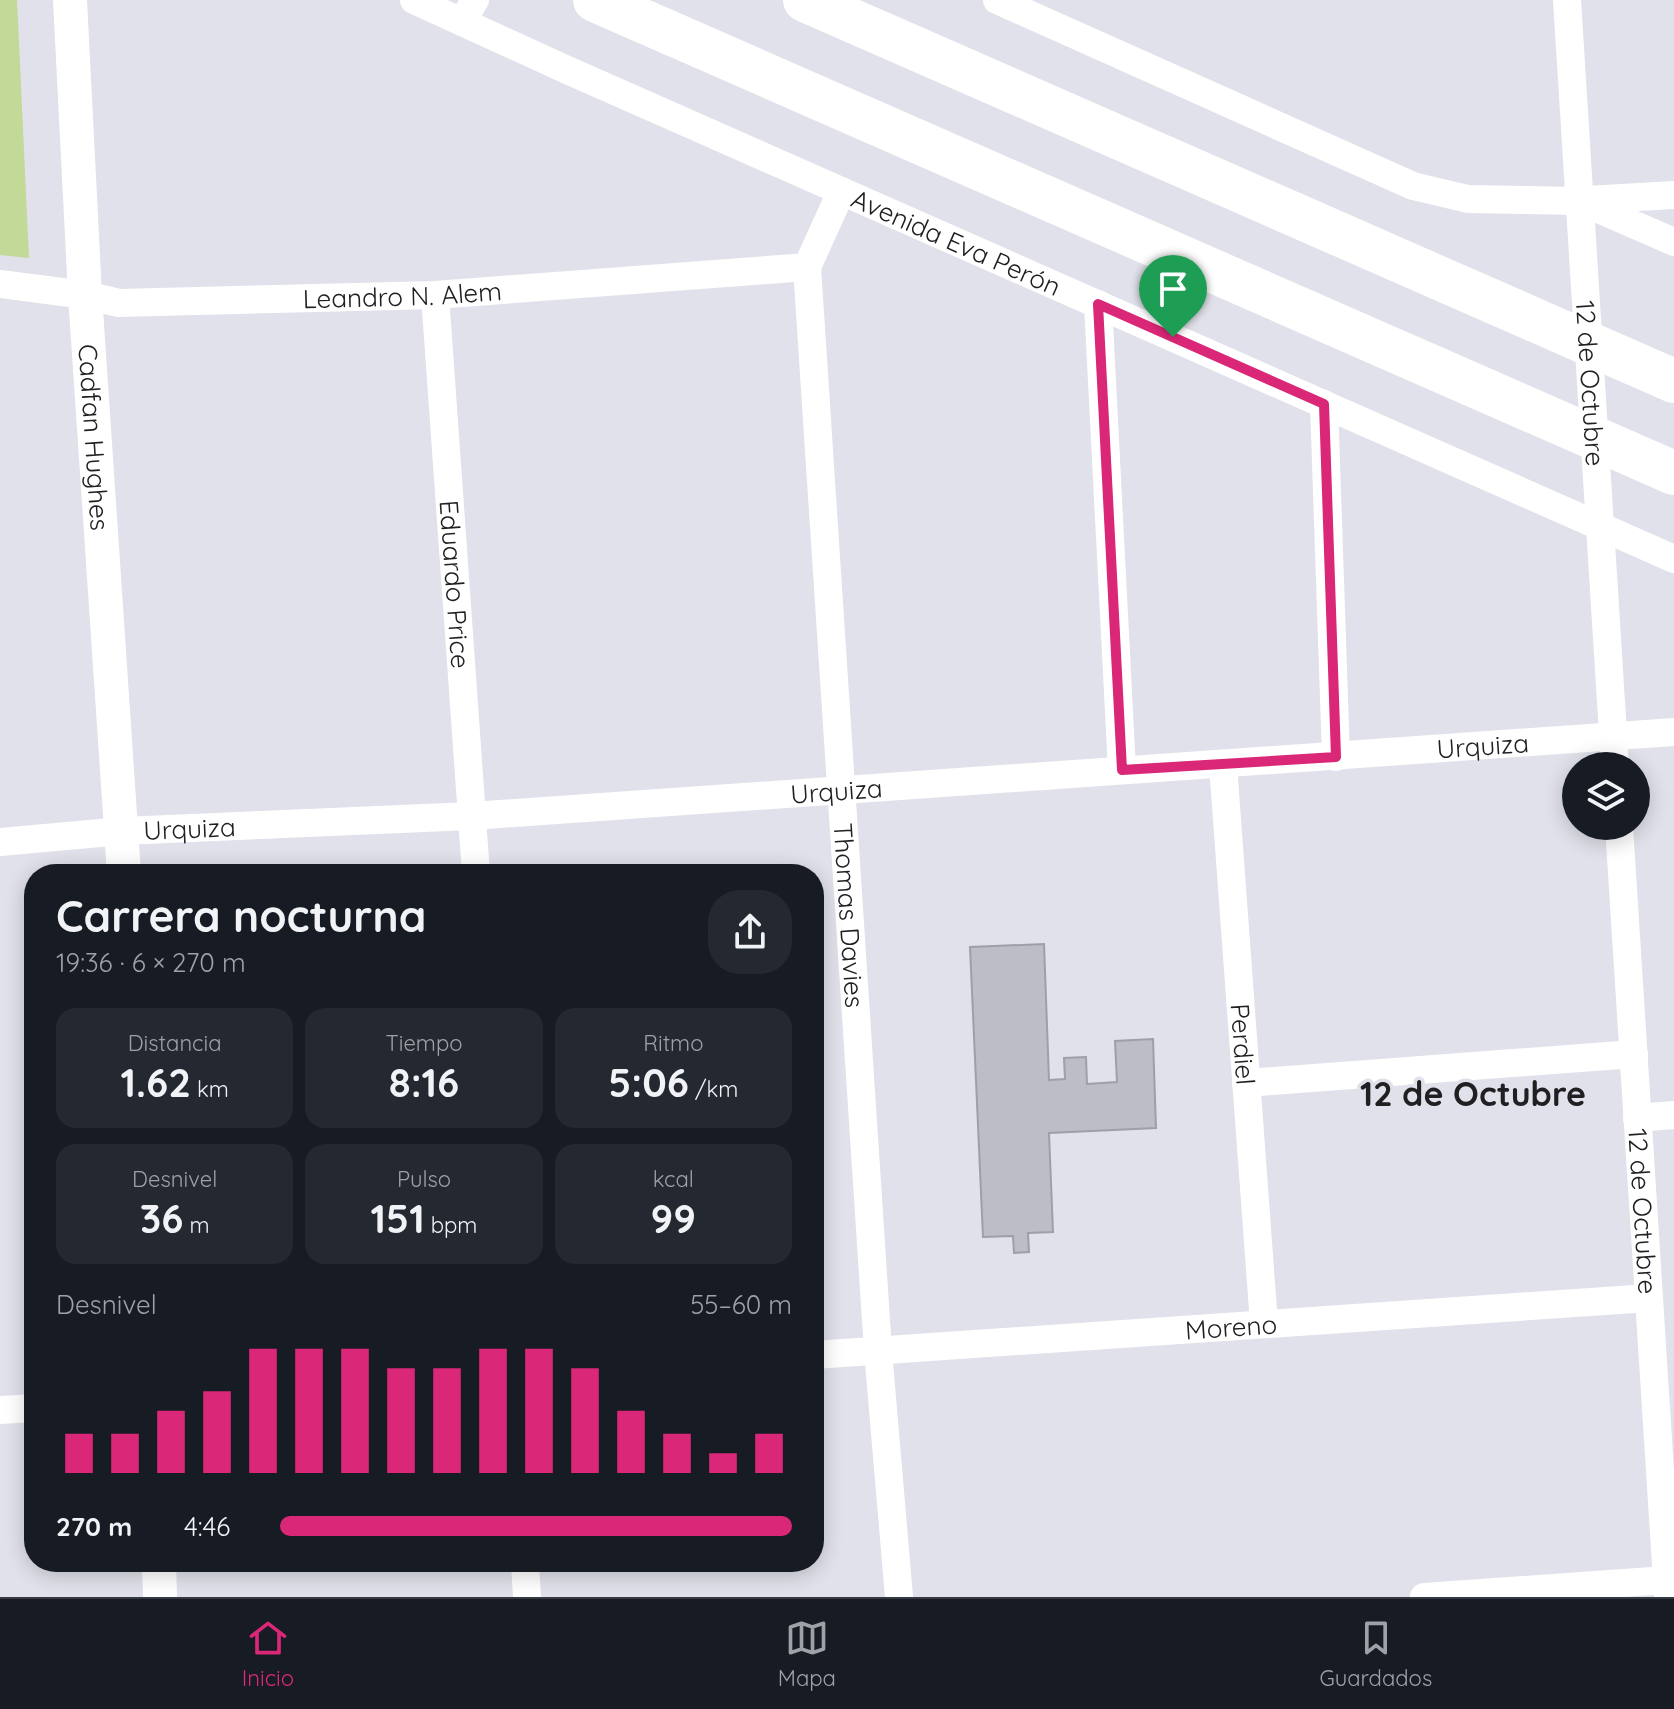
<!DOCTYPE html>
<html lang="es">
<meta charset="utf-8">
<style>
:root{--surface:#171b24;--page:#242831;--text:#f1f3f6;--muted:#9ea1a6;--line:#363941;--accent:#db2777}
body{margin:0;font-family:Quicksand,sans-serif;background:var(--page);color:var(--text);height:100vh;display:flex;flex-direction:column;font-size:30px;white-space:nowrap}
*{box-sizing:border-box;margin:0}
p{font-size:26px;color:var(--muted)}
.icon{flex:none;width:44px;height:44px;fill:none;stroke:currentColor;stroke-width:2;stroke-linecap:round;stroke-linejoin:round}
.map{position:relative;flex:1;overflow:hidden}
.details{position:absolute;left:24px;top:864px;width:800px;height:708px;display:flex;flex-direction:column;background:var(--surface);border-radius:32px;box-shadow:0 4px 20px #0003}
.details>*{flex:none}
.fabs{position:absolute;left:1562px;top:752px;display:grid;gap:16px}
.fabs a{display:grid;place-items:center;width:88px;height:88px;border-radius:50%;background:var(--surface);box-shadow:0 4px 20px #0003;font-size:40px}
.pin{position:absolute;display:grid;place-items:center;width:68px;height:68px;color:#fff;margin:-82px -34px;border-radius:50% 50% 50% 0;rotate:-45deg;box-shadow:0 0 8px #0007}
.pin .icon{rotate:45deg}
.round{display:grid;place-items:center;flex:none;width:84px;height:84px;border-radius:32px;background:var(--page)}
.summary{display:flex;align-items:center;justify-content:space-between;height:136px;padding:0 32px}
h1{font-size:44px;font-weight:700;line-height:60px}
.figures{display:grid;grid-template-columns:repeat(3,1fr);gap:12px;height:136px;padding:8px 32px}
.figures div{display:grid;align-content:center;border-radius:20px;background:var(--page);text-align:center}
.figures b{font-size:40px;font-weight:700}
.figures small{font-size:22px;font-weight:400}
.figures p{font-size:22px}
.chart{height:224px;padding:16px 32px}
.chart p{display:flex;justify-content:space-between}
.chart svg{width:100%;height:144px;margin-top:8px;stroke:var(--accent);stroke-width:6}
ul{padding:0 32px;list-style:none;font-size:26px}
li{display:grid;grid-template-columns:128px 96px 1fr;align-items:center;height:60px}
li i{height:20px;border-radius:10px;background:var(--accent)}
.dock{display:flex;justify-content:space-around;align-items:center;height:112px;border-top:2px solid var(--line);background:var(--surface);font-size:22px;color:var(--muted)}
.dock a{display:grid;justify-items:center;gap:4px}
.dock .current{color:var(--accent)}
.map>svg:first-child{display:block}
.green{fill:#c3d998}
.building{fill:#bcbdc6;stroke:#9e9fa7;stroke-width:2}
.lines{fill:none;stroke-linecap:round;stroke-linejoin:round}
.minor{stroke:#fff;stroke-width:28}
.tertiary{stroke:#fff;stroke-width:34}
.primary{stroke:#fff;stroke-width:44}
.route-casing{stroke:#fff;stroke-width:16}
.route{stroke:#db2777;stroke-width:10}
.labels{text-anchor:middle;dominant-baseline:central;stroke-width:7;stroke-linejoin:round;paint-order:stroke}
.street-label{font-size:26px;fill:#202023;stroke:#e0e1ea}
.district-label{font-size:34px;font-weight:bold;fill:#202023;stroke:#e0e1ea}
</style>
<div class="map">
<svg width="1674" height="1597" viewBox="0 0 1674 1597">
<rect width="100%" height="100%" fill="#e0e1ea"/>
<path class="green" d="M0,0H17L29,258L0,255Z"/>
<path class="building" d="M1044,944L1049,1080L1065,1079L1064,1058L1086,1057L1087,1084L1117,1082L1115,1041L1153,1039L1156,1128L1049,1133L1053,1232L1028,1233L1029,1252L1014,1253L1013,1236L983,1237L970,947Z"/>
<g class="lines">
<g class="minor">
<path id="s1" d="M414,0L565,69L1674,559"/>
<path d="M997,0L1413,186L1468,199L1580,201L1674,242"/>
<path id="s2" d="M1567,0L1615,766"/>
<path d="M462,22L475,0"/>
<path id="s3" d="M841,192L807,267L878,1351L899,1597"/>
<path d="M1587,200L1674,195"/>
<path id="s4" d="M0,284L85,295L119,303L435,295L807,267"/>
<path id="s5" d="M435,295L476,874"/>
<path d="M1098,304L1122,770"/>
<path d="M1324,404L1336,757"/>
<path id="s6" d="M1223,765L1264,1324"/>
<path id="s7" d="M1619,826L1668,1597"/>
<path id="s8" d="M0,842L122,831L471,816L1674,732"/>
<path d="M1246,1083L1634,1054"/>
<path d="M1637,1118L1674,1115"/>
<path id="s9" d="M814,1355L1649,1298"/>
<path d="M0,1410L34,1408"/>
<path d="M525,1562L527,1597"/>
<path d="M1424,1597L1666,1580"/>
</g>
<g class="tertiary">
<path id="s10" d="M70,0L85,295L124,874"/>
<path d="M159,1562L160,1597"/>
</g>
<path class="primary" d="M595,0L1674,473
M805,0L1674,381"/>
</g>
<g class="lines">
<defs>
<path id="route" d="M1098,304L1324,404L1336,757L1122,770Z"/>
</defs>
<use href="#route" class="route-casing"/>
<use href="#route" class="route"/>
</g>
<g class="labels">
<g class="street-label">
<text stroke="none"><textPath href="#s1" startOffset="594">Avenida Eva Perón</textPath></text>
<text stroke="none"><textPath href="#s4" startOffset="404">Leandro N. Alem</textPath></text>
<text stroke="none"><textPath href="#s2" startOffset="384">12 de Octubre</textPath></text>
<text stroke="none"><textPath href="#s10" startOffset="438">Cadfan Hughes</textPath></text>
<text stroke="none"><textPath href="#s5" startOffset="290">Eduardo Price</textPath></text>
<text stroke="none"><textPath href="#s8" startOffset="1486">Urquiza</textPath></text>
<text stroke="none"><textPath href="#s8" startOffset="838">Urquiza</textPath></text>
<text stroke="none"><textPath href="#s8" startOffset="190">Urquiza</textPath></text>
<text stroke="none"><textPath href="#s3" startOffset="732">Thomas Davies</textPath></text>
<text stroke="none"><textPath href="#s6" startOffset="280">Perdiel</textPath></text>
<text stroke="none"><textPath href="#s7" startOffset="386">12 de Octubre</textPath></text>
<text stroke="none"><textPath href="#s9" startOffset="418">Moreno</textPath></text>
</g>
<g class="district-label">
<text x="1473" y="1093">12 de Octubre</text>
</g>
</g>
</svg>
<div class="fabs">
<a><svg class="icon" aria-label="layers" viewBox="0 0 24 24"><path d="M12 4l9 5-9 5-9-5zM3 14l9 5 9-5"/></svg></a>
</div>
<div class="pin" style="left:1173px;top:337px;background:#1e9e55"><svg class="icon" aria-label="arrive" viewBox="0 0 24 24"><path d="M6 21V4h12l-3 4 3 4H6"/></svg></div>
<section class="details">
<div class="summary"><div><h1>Carrera nocturna</h1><p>19:36 · 6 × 270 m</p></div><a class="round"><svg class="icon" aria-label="share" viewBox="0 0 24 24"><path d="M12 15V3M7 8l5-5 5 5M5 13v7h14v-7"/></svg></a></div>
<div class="figures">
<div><p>Distancia</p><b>1.62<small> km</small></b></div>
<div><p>Tiempo</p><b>8:16</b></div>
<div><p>Ritmo</p><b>5:06<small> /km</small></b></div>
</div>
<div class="figures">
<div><p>Desnivel</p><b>36<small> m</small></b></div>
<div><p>Pulso</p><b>151<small> bpm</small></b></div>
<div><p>kcal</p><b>99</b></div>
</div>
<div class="chart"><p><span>Desnivel</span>55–60 m</p>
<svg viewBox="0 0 160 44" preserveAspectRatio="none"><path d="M5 44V32M15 44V32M25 44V25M35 44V19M45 44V6M55 44V6M65 44V6M75 44V12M85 44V12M95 44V6M105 44V6M115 44V12M125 44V25M135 44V32M145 44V38M155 44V32"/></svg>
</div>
<ul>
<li><b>270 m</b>4:46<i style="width:100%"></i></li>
</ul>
</section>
</div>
<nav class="dock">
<a class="current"><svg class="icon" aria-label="home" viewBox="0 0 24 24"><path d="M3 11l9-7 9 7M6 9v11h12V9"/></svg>Inicio</a>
<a><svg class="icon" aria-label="map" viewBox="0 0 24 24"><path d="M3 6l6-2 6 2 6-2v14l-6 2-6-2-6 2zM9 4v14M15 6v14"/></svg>Mapa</a>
<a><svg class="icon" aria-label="saved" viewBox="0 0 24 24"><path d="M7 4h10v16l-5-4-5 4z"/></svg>Guardados</a>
</nav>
